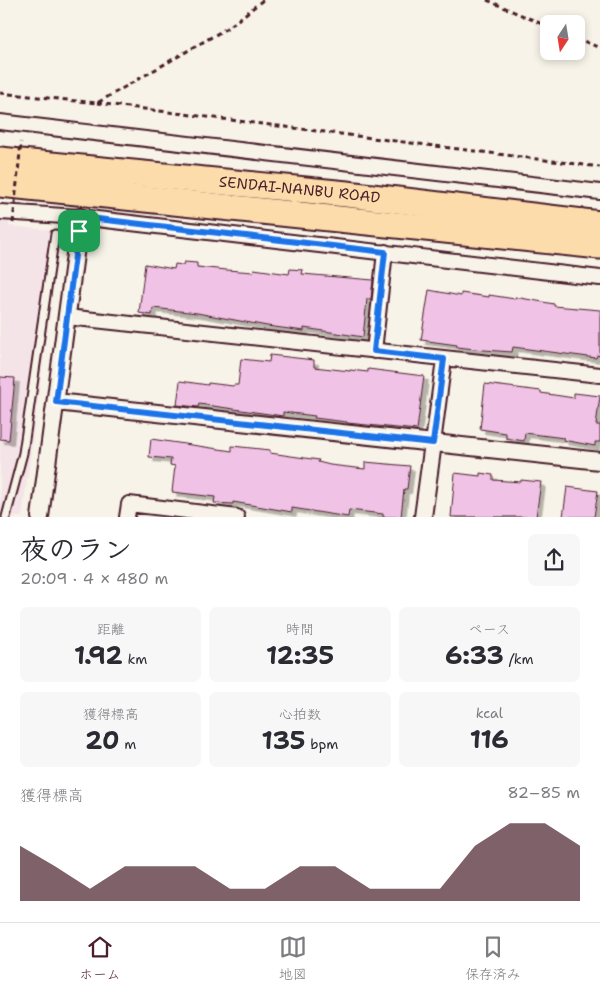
<!DOCTYPE html>
<html lang="ja">
<meta charset="utf-8">
<style>
:root{--surface:#fff;--page:#f7f7f7;--text:#2b2b33;--muted:#7c7c81;--line:#e1e1e2;--accent:#4a1f2b}
body{margin:0;font-family:"Shantell Sans","Klee One",sans-serif;background:var(--page);color:var(--text);height:100vh;display:flex;flex-direction:column;font-size:19px;white-space:nowrap}
*{box-sizing:border-box;margin:0}
p{font-size:16px;color:var(--muted)}
.icon{flex:none;width:28px;height:28px;fill:none;stroke:currentColor;stroke-width:2;stroke-linecap:round;stroke-linejoin:round}
.map{position:relative;height:517px;overflow:hidden}
.drawer{display:flex;flex-direction:column;background:var(--surface);flex:1}
.drawer>*{flex:none}
.needle{width:32px;rotate:192deg}
.fabs{position:absolute;left:540px;top:15px;display:grid;gap:10px}
.fabs a{display:grid;place-items:center;width:45px;height:45px;border-radius:8px;background:var(--surface);box-shadow:0 2px 8px #0003;font-size:25px}
.pin{position:absolute;display:grid;place-items:center;width:42px;height:42px;color:#fff;margin:-21px;border-radius:10px;box-shadow:0 2px 8px #0006}
.round{display:grid;place-items:center;flex:none;width:52px;height:52px;border-radius:8px;background:var(--page)}
.headline{display:flex;align-items:center;justify-content:space-between;height:85px;padding:0 20px}
h1{font-size:28px;font-weight:700;line-height:38px}
.metrics{display:grid;grid-template-columns:repeat(3,1fr);gap:8px;height:85px;padding:5px 20px}
.metrics div{display:grid;align-content:center;border-radius:8px;background:var(--page);text-align:center}
.metrics b{font-size:25px;font-weight:700}
.metrics small{font-size:14px;font-weight:400}
.metrics p{font-size:14px}
.chart{height:140px;padding:10px 20px}
.chart p{display:flex;justify-content:space-between}
.chart svg{width:100%;height:90px;margin-top:5px;fill:var(--accent);opacity:.7}
.tab-bar{display:flex;justify-content:space-around;align-items:center;height:70px;border-top:1px solid var(--line);background:var(--surface);font-size:14px;color:var(--muted)}
.tab-bar a{display:grid;justify-items:center;gap:2px}
.tab-bar .on{color:var(--accent)}
.map>svg:first-child{display:block}
.built{fill:#f5e4e7}
.building{fill:#efc2e6;stroke:#4a1f2b;filter:url(#shadow)}
.lines{fill:none;stroke-linecap:round;stroke-linejoin:round}
.service-casing{stroke:#4a1f2b;stroke-width:11}
.minor-casing{stroke:#4a1f2b;stroke-width:18}
.tertiary-casing{stroke:#4a1f2b;stroke-width:20}
.motorway-casing{stroke:#4a1f2b;stroke-width:29}
.path{stroke:#4a1f2b;stroke-width:3;stroke-dasharray:5 4;stroke-linecap:butt}
.service{stroke:#f7f3e8;stroke-width:7}
.minor{stroke:#f7f3e8;stroke-width:14}
.tertiary{stroke:#f7f3e8;stroke-width:16}
.motorway{stroke:#fddcac;stroke-width:25}
.path-bridge{stroke:#4a1f2b;stroke-width:3;stroke-dasharray:5 4;stroke-linecap:butt}
.route-casing{stroke:#fff;stroke-width:10}
.route{stroke:#1a73e8;stroke-width:6}
.labels{text-anchor:middle;dominant-baseline:central;stroke-width:4;stroke-linejoin:round;paint-order:stroke}
.street-label{font-size:15px;fill:#4a1f2b;stroke:#f7f3e8}
</style>
<div class="map">
<svg width="600" height="517" viewBox="0 0 600 517">
<defs>
<filter id="shadow"><feDropShadow dx="4.5" dy="4.5" stdDeviation="0" flood-color="#0004"/></filter>
</defs>
<rect width="100%" height="100%" fill="#f7f3e8"/>
<filter id="ink" filterUnits="userSpaceOnUse"><feTurbulence type="fractalNoise" baseFrequency=".02" numOctaves="2"/><feDisplacementMap in="SourceGraphic" scale="10" xChannelSelector="R" yChannelSelector="G"/><feConvolveMatrix kernelMatrix="1 2 1 2 8 2 1 2 1" color-interpolation-filters="sRGB"/></filter>
<g filter="url(#ink)">
<path class="built" d="M0,219L9,221V226L61,231L22,517H0Z"/>
<path class="building" d="M184,262L197,263V267L227,270L253,272L254,269L289,274L290,269L303,270L302,274L373,280L371,299H367L363,337L304,328V331L267,326L197,313L153,308L152,315L139,313L145,264L174,269L175,264L183,265Z
M429,290L461,296V293L489,297V295L515,299V297L554,304V306L600,310V356L597,355L596,358L513,347L512,352L484,350L457,347V345L421,340Z
M270,355L314,360V367L350,371V370L368,372V369L424,376L417,430L347,423V422L314,418L315,416L283,412V416L199,404L198,407L177,405L180,381L208,385V383L233,386L234,385H238L241,359L269,362Z
M0,377L15,378L9,440L0,439Z
M485,384L541,391V393L574,398V393L600,396L596,425H600V442H595V446L563,440L564,438L525,433L524,441L506,438V433L480,429Z
M151,439L232,451V446L270,450V453L319,460L318,462L330,465L365,469V462L410,466L407,489H404L401,517H383V514L349,510L348,517L292,508V512L233,502V504L214,503L215,497L172,492L175,466L170,465L171,459L149,457Z
M455,473L480,476V473L493,475V480L521,482V480L541,482L536,517H451Z
M567,487L598,491L594,517H563Z"/>
<g class="lines">
<defs>
<path id="service" d="M6,517L23,453L55,234"/>
<path id="minor" d="M0,122L600,192
M0,212L80,217L600,278
M67,317L600,375
M374,351L385,252
M433,443L444,359
M127,517L129,504L237,517"/>
<path id="tertiary" d="M56,402L600,461
M40,517L80,217
M423,517L433,443"/>
<g id="motorway">
<path id="s1" d="M0,160L347,194L600,224"/>
<path d="M0,184L600,246"/>
</g>
</defs>
<use href="#service" class="service-casing"/>
<use href="#minor" class="minor-casing"/>
<use href="#tertiary" class="tertiary-casing"/>
<use href="#motorway" class="motorway-casing"/>
<path class="path" d="M487,0L549,27
M576,38L600,48
M0,93L97,103L229,27L263,0
M97,103L600,167"/>
<use href="#service" class="service"/>
<use href="#minor" class="minor"/>
<use href="#tertiary" class="tertiary"/>
<use href="#motorway" class="motorway"/>
<path class="path-bridge" d="M13,223L21,142"/>
</g>
</g>
<g class="lines" filter="url(#ink)">
<defs>
<path id="route" d="M80,217L385,252L374,351L444,359L433,443L56,402Z"/>
</defs>
<use href="#route" class="route-casing"/>
<use href="#route" class="route"/>
</g>
<g class="labels">
<g class="street-label">
<text stroke="none"><textPath href="#s1" startOffset="301">SENDAI-NANBU ROAD</textPath></text>
</g>
</g>
</svg>
<div class="fabs">
<a><svg class="needle" viewBox="-14 -14 28 28"><path d="M0-13l5 13h-10z" fill="#e53935"/><path d="M0 13l5-13h-10z" fill="#7c7c81"/></svg></a>
</div>
<div class="pin" style="left:79px;top:231px;background:#1e9e55"><svg class="icon" aria-label="arrive" viewBox="0 0 24 24"><path d="M6 21V4h12l-3 4 3 4H6"/></svg></div>
</div>
<section class="drawer">
<div class="headline"><div><h1>夜のラン</h1><p>20:09 · 4 × 480 m</p></div><a class="round"><svg class="icon" aria-label="share" viewBox="0 0 24 24"><path d="M12 15V3M7 8l5-5 5 5M5 13v7h14v-7"/></svg></a></div>
<div class="metrics">
<div><p>距離</p><b>1.92<small> km</small></b></div>
<div><p>時間</p><b>12:35</b></div>
<div><p>ペース</p><b>6:33<small> /km</small></b></div>
</div>
<div class="metrics">
<div><p>獲得標高</p><b>20<small> m</small></b></div>
<div><p>心拍数</p><b>135<small> bpm</small></b></div>
<div><p>kcal</p><b>116</b></div>
</div>
<div class="chart"><p><span>獲得標高</span>82–85 m</p>
<svg viewBox="0 0 160 44" preserveAspectRatio="none"><path d="M0 44V17L10 27L20 38L30 27L40 27L50 27L60 38L70 38L80 27L90 27L100 38L110 38L120 38L130 17L140 6L150 6L160 17V44z"/></svg>
</div>
</section>
<nav class="tab-bar">
<a class="on"><svg class="icon" aria-label="home" viewBox="0 0 24 24"><path d="M3 11l9-7 9 7M6 9v11h12V9"/></svg>ホーム</a>
<a><svg class="icon" aria-label="map" viewBox="0 0 24 24"><path d="M3 6l6-2 6 2 6-2v14l-6 2-6-2-6 2zM9 4v14M15 6v14"/></svg>地図</a>
<a><svg class="icon" aria-label="saved" viewBox="0 0 24 24"><path d="M7 4h10v16l-5-4-5 4z"/></svg>保存済み</a>
</nav>
